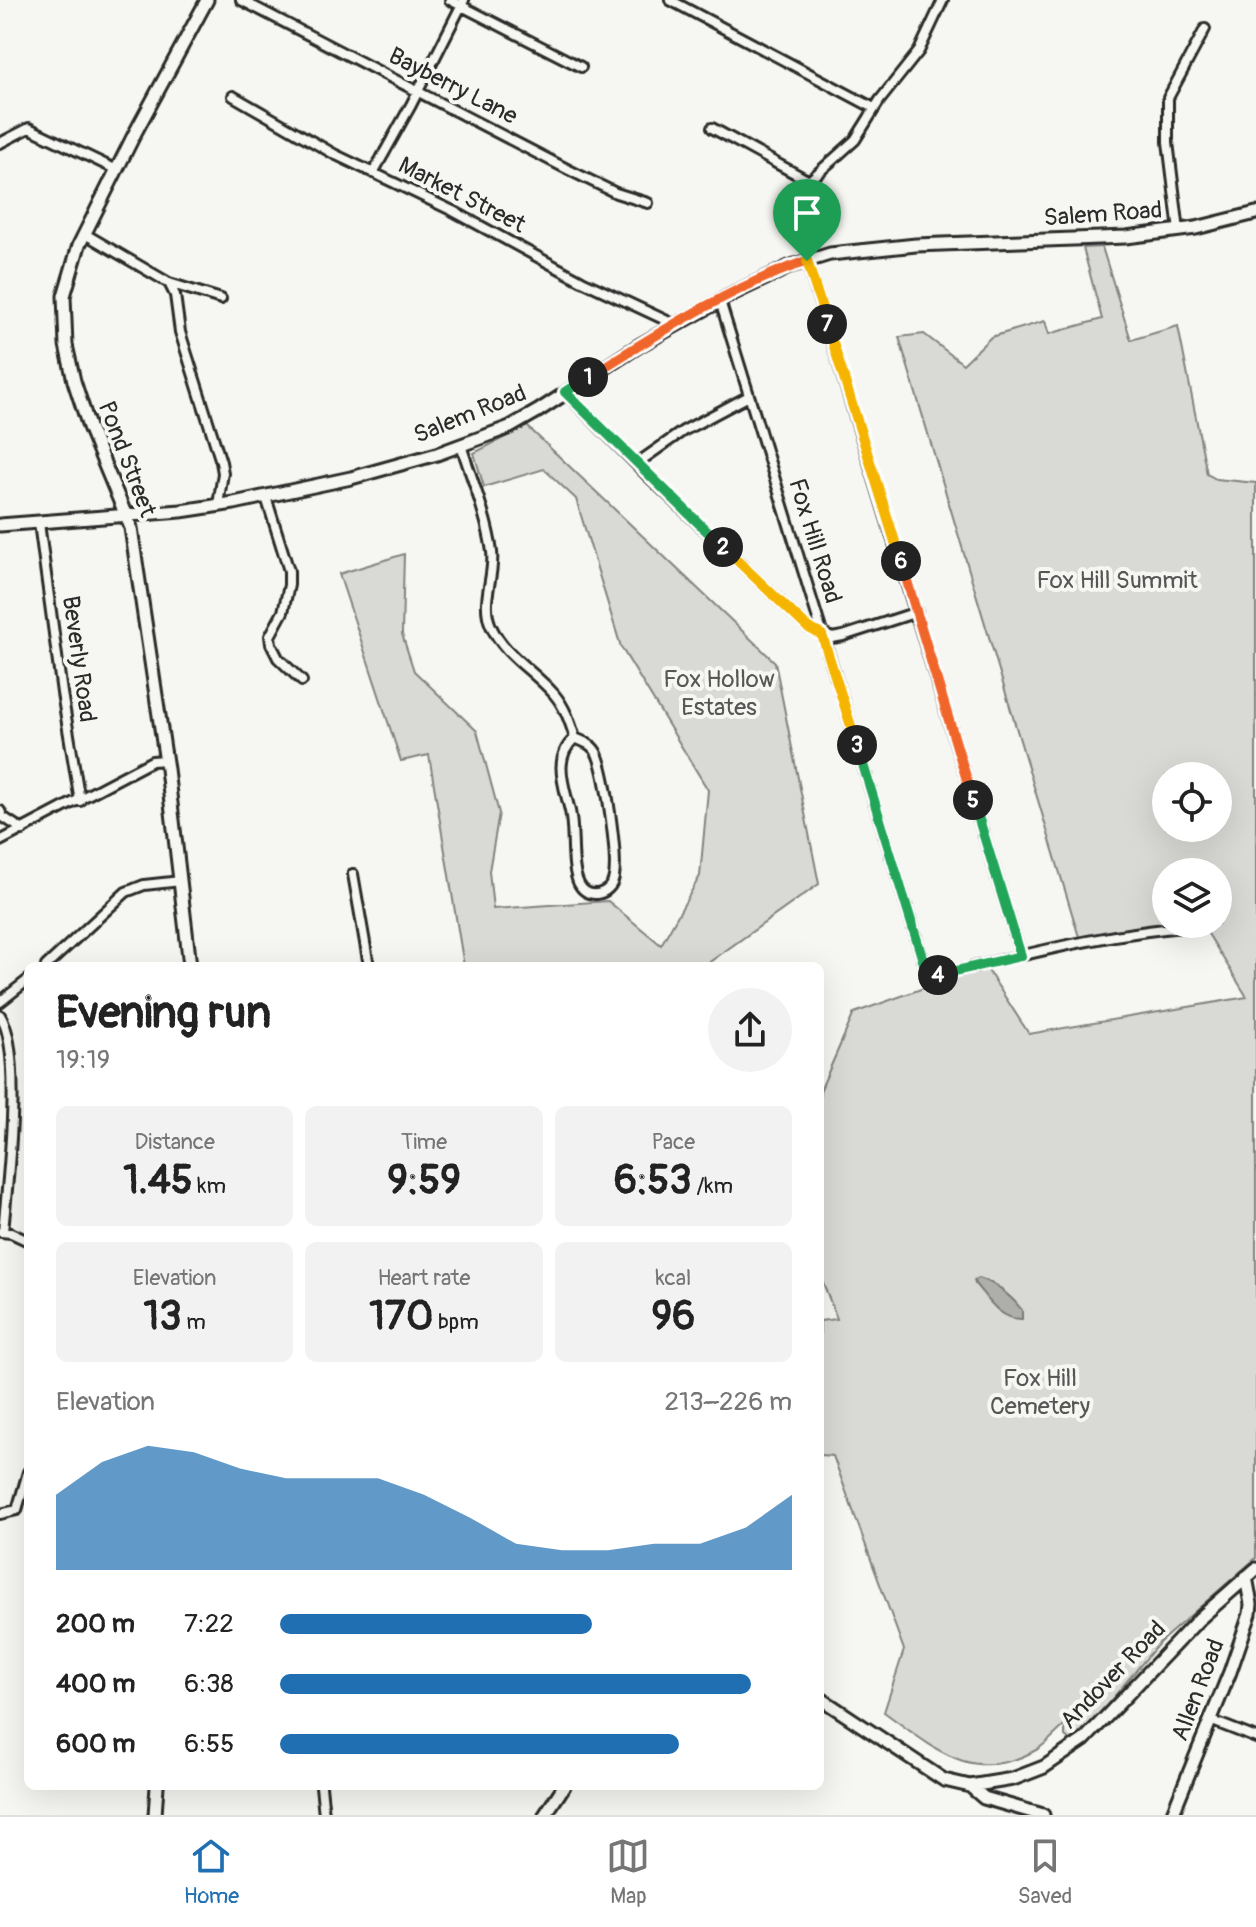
<!DOCTYPE html>
<meta charset="utf-8">
<style>
:root{--surface:#fff;--page:#f2f2f2;--text:#222;--muted:#767676;--line:#e0e0e0;--accent:#1f6fb2}
body{margin:0;font-family:Pangolin,sans-serif;background:var(--page);color:var(--text);height:100vh;display:flex;flex-direction:column;font-size:30px;white-space:nowrap}
*{box-sizing:border-box;margin:0}
p{font-size:26px;color:var(--muted)}
.icon{flex:none;width:44px;height:44px;fill:none;stroke:currentColor;stroke-width:2;stroke-linecap:round;stroke-linejoin:round}
.map{position:relative;flex:1;overflow:hidden}
.drawer{position:absolute;left:24px;top:962px;width:800px;height:828px;display:flex;flex-direction:column;background:var(--surface);border-radius:12px;box-shadow:0 8px 32px #0002}
.drawer>*{flex:none}
.controls{position:absolute;left:1152px;top:762px;display:grid;gap:16px}
.controls a{display:grid;place-items:center;width:80px;height:80px;border-radius:50%;background:var(--surface);box-shadow:0 8px 32px #0002;font-size:40px}
.pin{position:absolute;display:grid;place-items:center;width:68px;height:68px;color:#fff;margin:-82px -34px;border-radius:50% 50% 50% 0;rotate:-45deg;box-shadow:0 0 8px #0007}
.pin .icon{rotate:45deg}
.km{position:absolute;width:40px;height:40px;margin:-20px;border-radius:50%;background:#222;color:#fff;font-size:22px;line-height:40px;text-align:center}
.round{display:grid;place-items:center;flex:none;width:84px;height:84px;border-radius:42px;background:var(--page)}
.summary{display:flex;align-items:center;justify-content:space-between;height:136px;padding:0 32px}
h1{font-size:44px;font-weight:700;line-height:60px}
.stats{display:grid;grid-template-columns:repeat(3,1fr);gap:12px;height:136px;padding:8px 32px}
.stats div{display:grid;align-content:center;border-radius:12px;background:var(--page);text-align:center}
.stats b{font-size:40px;font-weight:700}
.stats small{font-size:22px;font-weight:400}
.stats p{font-size:22px}
.chart{height:224px;padding:16px 32px}
.chart p{display:flex;justify-content:space-between}
.chart svg{width:100%;height:144px;margin-top:8px;fill:var(--accent);opacity:.7}
ul{padding:0 32px;list-style:none;font-size:26px}
li{display:grid;grid-template-columns:128px 96px 1fr;align-items:center;height:60px}
li i{height:20px;border-radius:10px;background:var(--accent)}
.dock{display:flex;justify-content:space-around;align-items:center;height:112px;border-top:2px solid var(--line);background:var(--surface);font-size:22px;color:var(--muted)}
.dock a{display:grid;justify-items:center;gap:4px}
.dock .active{color:var(--accent)}
.map>svg:first-child{display:block}
.green{fill:#d9d9d5;stroke:#828280;stroke-width:2;fill-rule:evenodd}
.water{fill:#aeaeab;stroke:#7a7a78;stroke-width:2}
.lines{fill:none;stroke-linecap:round;stroke-linejoin:round}
.street-casing{stroke:#2b2b2b;stroke-width:14}
.secondary-casing{stroke:#2b2b2b;stroke-width:17}
.street{stroke:#f6f6f2;stroke-width:8}
.secondary{stroke:#f6f6f2;stroke-width:11}
.split-1-casing{stroke:#fff;stroke-width:16}
.split-2-casing{stroke:#fff;stroke-width:16}
.split-3-casing{stroke:#fff;stroke-width:16}
.split-4-casing{stroke:#fff;stroke-width:16}
.split-5-casing{stroke:#fff;stroke-width:16}
.split-6-casing{stroke:#fff;stroke-width:16}
.split-7-casing{stroke:#fff;stroke-width:16}
.split-8-casing{stroke:#fff;stroke-width:16}
.split-1{stroke:#f0652b;stroke-width:10}
.split-2{stroke:#22a559;stroke-width:10}
.split-3{stroke:#f5b400;stroke-width:10}
.split-4{stroke:#22a559;stroke-width:10}
.split-5{stroke:#22a559;stroke-width:10}
.split-6{stroke:#f0652b;stroke-width:10}
.split-7{stroke:#f5b400;stroke-width:10}
.split-8{stroke:#f5b400;stroke-width:10}
.labels{text-anchor:middle;dominant-baseline:central;stroke-width:8;stroke-linejoin:round;paint-order:stroke}
.street-label{font-size:24px;fill:#2b2b2b;stroke:#f6f6f2}
.park-label{font-size:24px;fill:#565656;stroke:#f6f6f2}
</style>
<div class="map">
<svg width="1256" height="1815" viewBox="0 0 1256 1815">
<rect width="100%" height="100%" fill="#f6f6f2"/>
<filter id="ink" filterUnits="userSpaceOnUse"><feTurbulence type="fractalNoise" baseFrequency=".0125" numOctaves="2"/><feDisplacementMap in="SourceGraphic" scale="16" xChannelSelector="R" yChannelSelector="G"/><feConvolveMatrix kernelMatrix="1 2 1 2 8 2 1 2 1" color-interpolation-filters="sRGB"/></filter>
<g filter="url(#ink)">
<path class="green" d="M1102,247L1131,340L1178,326L1207,474L1216,479L1256,483V1558L1160,1642L1096,1718L1071,1741L1065,1736V1725C1056,1733 1047,1744 1036,1750C972,1786 934,1748 884,1712L904,1650L833,1456L820,1455V1321L837,1319L820,1275V1091L854,1013L985,966L1029,1034L1247,997L1202,924H1218V872H1166V924H1174L1079,937L899,337L924,334L963,364L991,337L1045,321L1049,334L1102,319L1083,248ZM1166,776H1218V828H1166Z
M527,426L775,662L819,884L704,966H464L429,755L401,761L339,574L404,554L402,634L414,671L477,731L499,813L489,871L493,909L608,901L661,945L700,876L708,790L621,647L576,499L544,469L484,487L474,453Z"/>
<path class="water" d="M979,1278C994,1282 1012,1297 1022,1310V1319C1000,1320 988,1299 975,1284L974,1280Z"/>
<g class="lines">
<defs>
<path id="street" d="M241,0L569,170L616,193L648,203
M450,0L581,67
M670,0L874,108
M233,96L334,154L453,211L582,281L676,325
M712,128L809,181L855,140L880,100L919,51L943,0
M0,143L29,128L117,170
M373,173L411,105L464,0
M1179,231L1168,142V98L1205,29
M85,234L169,283L221,299
M807,261L1021,956
M169,283L175,295L180,332L221,462L223,473L218,505
M720,301L926,970L935,976C1021,956 1107,932 1196,926
M565,392L648,476L807,627L832,638L843,636L917,612
M461,445C472,480 487,516 492,552C495,577 480,601 491,626C504,655 533,670 554,694C565,707 570,722 575,738
M636,464L683,431L749,396
M266,497L289,571V585L283,612L270,636L271,644L278,658L302,681
M39,523L62,693L80,801
M575,738C585,742 594,745 598,756C606,776 618,856 614,877C611,895 588,901 579,884C570,866 575,832 570,811C564,785 552,758 575,738Z
M0,811L3,817L23,830
M0,841L152,761L166,760
M353,874L369,966
M46,966L126,892L144,885L181,881
M0,1002L28,980
M0,1015C24,1052 7,1185 3,1232
M1,1232L11,1233L28,1241
M0,1514L17,1510L28,1472
M1210,1720L1256,1738
M321,1786L324,1815"/>
<path id="secondary" d="M0,525L181,511L234,503L351,478L437,454L510,427L538,411L640,345L734,293L791,266L830,254L916,245L1126,237L1196,228L1256,213
M190,966L167,769L131,528L89,427L74,381L66,345L64,296L79,245L135,133L207,0
M820,1698L944,1780L970,1786L1013,1779L1044,1767L1084,1740L1199,1619L1256,1569
M970,1786L984,1798L1043,1815
M155,1815L157,1786
M545,1815L564,1786
M1172,1815L1230,1672L1250,1614L1251,1604L1246,1577"/>
</defs>
<use href="#street" class="street-casing"/>
<use href="#secondary" class="secondary-casing"/>
<use href="#street" class="street"/>
<use href="#secondary" class="secondary"/>
</g>
</g>
<g class="lines" filter="url(#ink)">
<defs>
<path id="split-1" d="M588,377C656,335 732,286 807,261"/>
<path id="split-2" d="M588,377L565,392L723,547"/>
<path id="split-3" d="M723,547L807,627L822,635L857,745"/>
<path id="split-4" d="M857,745L926,970L938,975"/>
<path id="split-5" d="M938,975L1021,956L973,800"/>
<path id="split-6" d="M901,561L973,800"/>
<path id="split-7" d="M827,324L901,561"/>
<path id="split-8" d="M807,261L827,324"/>
</defs>
<use href="#split-1" class="split-1-casing"/>
<use href="#split-2" class="split-2-casing"/>
<use href="#split-3" class="split-3-casing"/>
<use href="#split-4" class="split-4-casing"/>
<use href="#split-5" class="split-5-casing"/>
<use href="#split-6" class="split-6-casing"/>
<use href="#split-7" class="split-7-casing"/>
<use href="#split-8" class="split-8-casing"/>
<use href="#split-1" class="split-1"/>
<use href="#split-2" class="split-2"/>
<use href="#split-3" class="split-3"/>
<use href="#split-4" class="split-4"/>
<use href="#split-5" class="split-5"/>
<use href="#split-6" class="split-6"/>
<use href="#split-7" class="split-7"/>
<use href="#split-8" class="split-8"/>
</g>
<g class="labels">
<g class="street-label">
<text transform="translate(453 86) rotate(27)">Bayberry Lane</text>
<text transform="translate(462 195) rotate(27)">Market Street</text>
<text transform="translate(1103 214) rotate(-4)">Salem Road</text>
<text transform="translate(470 414) rotate(-22)">Salem Road</text>
<text transform="translate(127 459) rotate(69)">Pond Street</text>
<text transform="translate(815 541) rotate(73)">Fox Hill Road</text>
<text transform="translate(79 659) rotate(82)">Beverly Road</text>
<text transform="translate(1113 1675) rotate(-46)">Andover Road</text>
<text transform="translate(1198 1690) rotate(-69)">Allen Road</text>
</g>
<g class="park-label">
<text x="1117" y="580">Fox Hill Summit</text>
<text x="719" y="679">Fox Hollow<tspan x="719" dy="28">Estates</tspan></text>
<text x="1040" y="1378">Fox Hill<tspan x="1040" dy="28">Cemetery</tspan></text>
</g>
</g>
</svg>
<div class="controls">
<a><svg class="icon" aria-label="locate" viewBox="0 0 24 24"><circle cx="12" cy="12" r="6"/><path d="M12 2v4M12 18v4M2 12h4M18 12h4"/></svg></a>
<a><svg class="icon" aria-label="layers" viewBox="0 0 24 24"><path d="M12 4l9 5-9 5-9-5zM3 14l9 5 9-5"/></svg></a>
</div>
<div class="pin" style="left:807px;top:261px;background:#1e9e55"><svg class="icon" aria-label="arrive" viewBox="0 0 24 24"><path d="M6 21V4h12l-3 4 3 4H6"/></svg></div>
<b class="km" style="left:588px;top:377px">1</b>
<b class="km" style="left:723px;top:547px">2</b>
<b class="km" style="left:857px;top:745px">3</b>
<b class="km" style="left:938px;top:975px">4</b>
<b class="km" style="left:973px;top:800px">5</b>
<b class="km" style="left:901px;top:561px">6</b>
<b class="km" style="left:827px;top:324px">7</b>
<section class="drawer">
<div class="summary"><div><h1>Evening run</h1><p>19:19</p></div><a class="round"><svg class="icon" aria-label="share" viewBox="0 0 24 24"><path d="M12 15V3M7 8l5-5 5 5M5 13v7h14v-7"/></svg></a></div>
<div class="stats">
<div><p>Distance</p><b>1.45<small> km</small></b></div>
<div><p>Time</p><b>9:59</b></div>
<div><p>Pace</p><b>6:53<small> /km</small></b></div>
</div>
<div class="stats">
<div><p>Elevation</p><b>13<small> m</small></b></div>
<div><p>Heart rate</p><b>170<small> bpm</small></b></div>
<div><p>kcal</p><b>96</b></div>
</div>
<div class="chart"><p><span>Elevation</span>213–226 m</p>
<svg viewBox="0 0 160 44" preserveAspectRatio="none"><path d="M0 44V21L10 11L20 6L30 8L40 13L50 16L60 16L70 16L80 21L90 28L100 36L110 38L120 38L130 36L140 36L150 31L160 21V44z"/></svg>
</div>
<ul>
<li><b>200 m</b>7:22<i style="width:61%"></i></li>
<li><b>400 m</b>6:38<i style="width:92%"></i></li>
<li><b>600 m</b>6:55<i style="width:78%"></i></li>
</ul>
</section>
</div>
<nav class="dock">
<a class="active"><svg class="icon" aria-label="home" viewBox="0 0 24 24"><path d="M3 11l9-7 9 7M6 9v11h12V9"/></svg>Home</a>
<a><svg class="icon" aria-label="map" viewBox="0 0 24 24"><path d="M3 6l6-2 6 2 6-2v14l-6 2-6-2-6 2zM9 4v14M15 6v14"/></svg>Map</a>
<a><svg class="icon" aria-label="saved" viewBox="0 0 24 24"><path d="M7 4h10v16l-5-4-5 4z"/></svg>Saved</a>
</nav>
